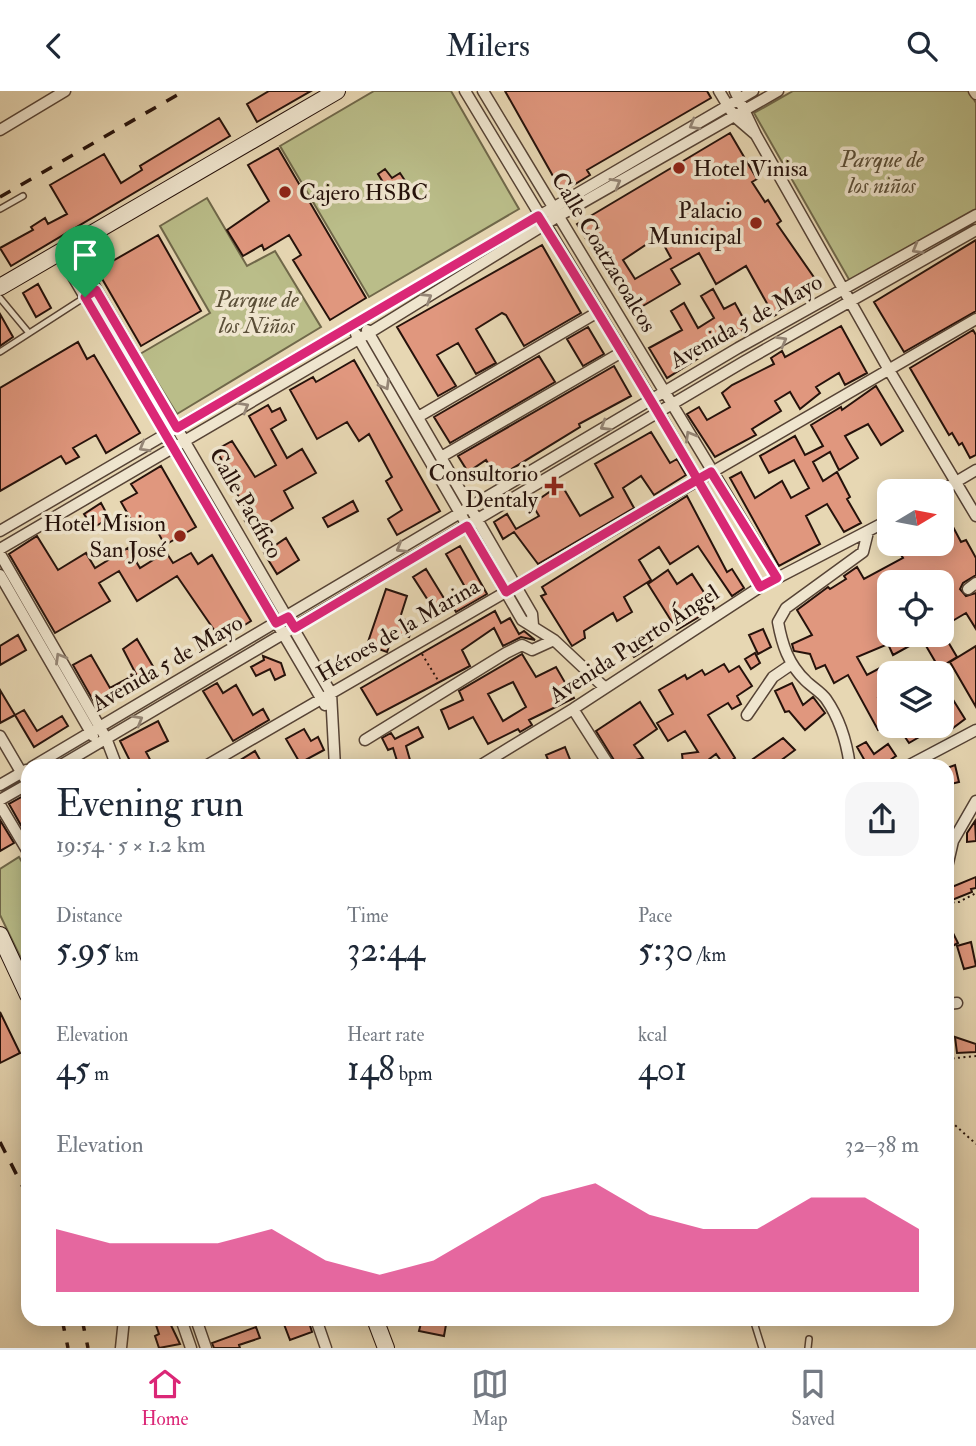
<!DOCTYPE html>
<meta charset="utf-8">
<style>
:root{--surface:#fff;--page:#f6f6f7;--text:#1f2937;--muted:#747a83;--line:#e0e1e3;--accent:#db2777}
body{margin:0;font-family:"IM FELL Double Pica",serif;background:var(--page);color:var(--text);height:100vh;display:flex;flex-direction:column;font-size:26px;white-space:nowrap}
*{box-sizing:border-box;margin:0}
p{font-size:23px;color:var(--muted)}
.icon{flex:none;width:38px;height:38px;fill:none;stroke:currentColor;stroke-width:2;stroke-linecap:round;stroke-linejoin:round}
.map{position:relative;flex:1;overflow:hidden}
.side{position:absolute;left:21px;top:668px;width:933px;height:567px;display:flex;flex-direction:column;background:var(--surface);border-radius:21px;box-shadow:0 4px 18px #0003}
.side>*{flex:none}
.needle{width:46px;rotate:80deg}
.fabs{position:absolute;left:877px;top:388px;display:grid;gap:14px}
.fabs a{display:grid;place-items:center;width:77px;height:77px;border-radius:14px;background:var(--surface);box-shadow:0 4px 18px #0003;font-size:35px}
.pin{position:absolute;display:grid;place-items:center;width:60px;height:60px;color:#fff;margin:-72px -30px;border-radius:50% 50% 50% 0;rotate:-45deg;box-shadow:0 0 7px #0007}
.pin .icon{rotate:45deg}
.round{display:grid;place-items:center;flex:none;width:74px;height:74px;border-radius:21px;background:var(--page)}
.overview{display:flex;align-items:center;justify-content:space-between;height:119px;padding:0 35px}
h1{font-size:38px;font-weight:600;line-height:52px}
.figures{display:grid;grid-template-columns:repeat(3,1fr);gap:10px;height:119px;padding:7px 35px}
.figures div{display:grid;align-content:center}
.figures b{font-size:35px;font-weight:600}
.figures small{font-size:19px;font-weight:400}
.figures p{font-size:19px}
.chart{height:196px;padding:14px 35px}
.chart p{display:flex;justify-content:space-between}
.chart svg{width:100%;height:126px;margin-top:7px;fill:var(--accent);opacity:.7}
header{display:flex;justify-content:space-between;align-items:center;height:91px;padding:0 35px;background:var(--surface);font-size:32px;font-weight:600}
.menu{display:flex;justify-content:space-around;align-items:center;height:98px;border-top:2px solid var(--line);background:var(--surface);font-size:19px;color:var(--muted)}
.menu a{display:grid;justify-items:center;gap:4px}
.menu .active{color:var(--accent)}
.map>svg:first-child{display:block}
.green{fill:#babd89;stroke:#70684a;stroke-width:2}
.building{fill:#e0977e;stroke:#26120b;stroke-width:2;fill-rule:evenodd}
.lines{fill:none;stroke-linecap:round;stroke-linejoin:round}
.service-casing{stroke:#564335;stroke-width:8}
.minor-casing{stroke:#564335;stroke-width:13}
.secondary-casing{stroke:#26120b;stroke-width:18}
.path{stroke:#26120b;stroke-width:2;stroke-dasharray:2 3.5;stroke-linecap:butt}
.service{stroke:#efe5ce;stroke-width:5}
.minor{stroke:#efe5ce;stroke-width:10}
.secondary{stroke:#efe5ce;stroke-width:16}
.rail{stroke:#26120b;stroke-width:3.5;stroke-dasharray:12 12;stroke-linecap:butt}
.oneway{stroke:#958676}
.route-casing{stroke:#fff;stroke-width:14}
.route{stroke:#db2777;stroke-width:9}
.poi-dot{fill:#8f2418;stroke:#efe5ce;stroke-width:2.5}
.labels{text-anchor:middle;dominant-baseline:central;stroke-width:7;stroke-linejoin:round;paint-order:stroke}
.park-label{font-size:23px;font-style:italic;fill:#5a4e37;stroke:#efe5ce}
.poi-label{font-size:23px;fill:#26120b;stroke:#efe5ce;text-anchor:end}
.street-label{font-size:23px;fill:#26120b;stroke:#efe5ce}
</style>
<header><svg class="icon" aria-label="back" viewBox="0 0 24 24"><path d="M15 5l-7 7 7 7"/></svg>Milers<svg class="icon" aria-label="search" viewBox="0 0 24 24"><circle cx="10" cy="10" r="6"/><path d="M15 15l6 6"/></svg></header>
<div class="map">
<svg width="976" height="1257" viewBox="0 0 976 1257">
<rect width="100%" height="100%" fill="#e7d7b3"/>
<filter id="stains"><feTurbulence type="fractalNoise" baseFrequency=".00286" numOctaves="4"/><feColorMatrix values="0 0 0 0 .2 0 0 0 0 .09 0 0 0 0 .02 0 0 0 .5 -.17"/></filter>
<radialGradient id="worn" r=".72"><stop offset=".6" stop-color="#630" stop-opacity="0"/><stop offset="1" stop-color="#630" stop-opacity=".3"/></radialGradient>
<path class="green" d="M374,0H451L519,118L369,206L280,55Z
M793,0H969L976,12V120L851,192L754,22Z
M207,107L247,175L275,160L321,236L177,323L140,263L210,222L160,135Z
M19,766L28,781V882L0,824V778Z"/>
<path class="building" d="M269,0H311L257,31L247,13Z
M505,0H707L711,7L587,79L590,84L562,101Z
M219,27L230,45L11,175L0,157L33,139L31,136L45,127L48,133L67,123L50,94L104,63L121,92L142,79L140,75Z
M730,42L757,88L752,91L765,111L768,109L781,130L777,133L820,195L774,225L746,175L716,193L699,162L671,178L680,193L631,222L577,133ZM659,145L671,167L635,188L623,169Z
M278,57L366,207L330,229L293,169L301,164L289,144L264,159L262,154L243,165L227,139L269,110L248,74Z
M385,78L392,87L400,82L415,105L407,111L397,95L389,101L378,83Z
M158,144L201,220L141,255L97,179Z
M976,149V220L904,261L874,211Z
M542,154L581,222L524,255L506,224L502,222L476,238L496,272L476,283L458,252L437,264L456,295L438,305L397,236Z
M38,193L51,217L36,226L23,202Z
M713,198L724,218L735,212L748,236L667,287L649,257L682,239L671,220L684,212L698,237L714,227L701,205Z
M0,223L13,246L0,255Z
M841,235L867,282L845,294L839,282L816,296L820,302L800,318L790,301L775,310L781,320L752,338L756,344L715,366L687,323L699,316L707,329L730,316L722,302L732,294L774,273L771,267L782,260L785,266Z
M588,236L604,263L583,275L567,248Z
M973,239L976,244V364L970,367L962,352L959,354L952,342L949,344L910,277Z
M78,251L87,268L94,264L140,342L106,362L96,344L73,357L79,366L66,373L61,365L0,400V297Z
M539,265L555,291L450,352L434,326Z
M354,269L440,420L397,444L388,428L402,419L386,390L392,386L369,343L359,350L347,331L317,348L290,299L313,286L316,291Z
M614,275L631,305L579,333L580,336L497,387L486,369L468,381L458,365Z
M876,295L903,340L881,354L868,333L845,345L858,367L839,379L830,361L813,371L823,390L837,381L850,406L847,408L861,432L844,441L827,413L806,425L820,453L779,475L730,387L741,381L755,407L782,390L791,407L809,397L794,369L769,382L760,365L795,345L805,364L823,355L811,334L841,316L842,319Z
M268,314L272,321L280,317L286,329L271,338L287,367L302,358L316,382L284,400L293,417L253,441L245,430L251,427L225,381L228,380L216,359L232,350L255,386L276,374L249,325Z
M651,341L670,372L677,368L686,384L654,404L641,385L623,397L634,417L538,473L514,441L503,448L494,431L507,423L516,438L539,425L532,413L561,393L580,425L613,406L595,373Z
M161,375L196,436L165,454L152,431L137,439L121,411L137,402L131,393Z
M687,405L727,481L732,478L744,497L732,505L698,455L670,473L659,456L639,469L651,489L624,506L632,521L617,530L613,522L584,540L585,547L572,555L541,505L546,503L542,496Z
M353,410L358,420L328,436L323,427Z
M101,412L109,427L93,437L84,423Z
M942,415L961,451L966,449L976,467V484L963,492L960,498L966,505L976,502V538L966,522L942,536V492H889V544H944L957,566L939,577L922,548L893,564L888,553L857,566L867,584L882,576L889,591V601L878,607L889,633L878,639L848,584L834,592L825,574L816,578L810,563L794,560L792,553L812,544L797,519L828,496L830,498L846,488L844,485L857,476L864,488L903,467L898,459L907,453H942Z
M37,445L58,479L86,462L95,477L128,457L140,477L166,461L173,472L191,462L198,473L212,464L251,530L221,549L177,485L137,510L119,480L99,492L110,510L55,542L9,463Z
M286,447L299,469L277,483L264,462Z
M460,455L487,503L456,521L448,507L465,496L446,463Z
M426,478L445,509L433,517L413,486Z
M668,479L677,493L692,483L714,517L677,539L648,493Z
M386,498L407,505L400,527L414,532L409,546L394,541L387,561L367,554Z
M495,520L501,532L510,527L519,543L524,540L535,549L521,546L503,555L494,537L462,559L470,575L377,624L361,597Z
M763,538L771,556L758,563L749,544Z
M645,542L652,555L634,566L626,553Z
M18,544L26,559L0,574V555Z
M137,548L158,584L98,618L73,574L91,564L110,597L136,583L123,558Z
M976,555V616L950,571Z
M755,562L760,572L751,578L745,568Z
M522,563L536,586L556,576L574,607L529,629L532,634L520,641L518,638L488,653L473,626L449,638L441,619L463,609L459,600ZM513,591L526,616L503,630L488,603Z
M263,565L281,572L285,584L275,589L270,578L256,585L251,576L264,569Z
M724,573L729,581L739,575L752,595L737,605L741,613L732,618L728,612L708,624L735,667L724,674L716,663L708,669L683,672L682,663L698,661L685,640L668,650L657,632L673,623L659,599L685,584L687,588L702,579L705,584Z
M942,591L965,628L953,637L942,620Z
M217,592L223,602L236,594L253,624L263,618L269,629L233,650L203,600Z
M792,592L803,614L813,606L825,622L805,639L789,620L785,621L775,600Z
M0,599L15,624L0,632Z
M640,611L657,638L634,654L643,667L617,674L596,640Z
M24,619L37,640L62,625L68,635L34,656L15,624Z
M158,630L168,650L146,661L154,676H133L120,650Z
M915,635H938L909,652L903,643Z
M418,636L423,646L406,655L412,676H399L393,657L388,659L382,647L391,642L395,648Z
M304,638L311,650L318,646L324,659L300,672L286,648Z
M783,647L795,659L772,676H759L753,668Z
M866,651L874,663L888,653L896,665L880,676H858L865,670L857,656Z
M565,656L573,676H551L546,664Z
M255,660L264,676H229Z
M955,674L959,691L947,694V677Z
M25,704L28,708L27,745L9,713Z
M0,729L14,752L0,760Z
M975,730L976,750L967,751V742Z
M976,786V797L971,798L972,801L947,811V798Z
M947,830L958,852L947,858Z
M971,851L976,875L964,878L957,855Z
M0,921L20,962L0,972Z
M955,946L976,953V961L957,962Z
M154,1228H168L180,1253L159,1257L155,1245L159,1243Z
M282,1228H308L312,1241L290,1249Z
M422,1228H447L444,1245L419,1240Z
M256,1236L260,1247L239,1254L240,1257H214L212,1252Z"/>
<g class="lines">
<defs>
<path id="service" d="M0,118L23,105
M0,207L29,242
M0,261L96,199
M753,1228L762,1257
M808,1257L809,1248"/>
<path id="minor" d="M465,0L651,308L760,496
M483,0L777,487
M719,0L734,25L755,43
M735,0L756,44L889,279L976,425
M974,0L976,3
M0,39L65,0
M71,155L331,602L335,676
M59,162L325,614
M367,239L532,523L533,534
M356,243L522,529L554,549L604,596
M418,326L598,221
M441,366L622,261
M939,401L976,379
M0,440L753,0
M0,458L369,242L557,126L778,0
M0,463L106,647L117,676
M0,484L93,645
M968,498L976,492
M573,618L610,676
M747,624L773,586L792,573
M0,645L28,693
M365,649L506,562L522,554L532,559L554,549
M32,676L738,257L976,124
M58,676L745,270L976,139
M204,676L976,228
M478,676L573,618L760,496L889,429
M850,676C847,652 840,628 826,608C821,601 812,596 806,590C788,573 782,553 778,531L786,517L863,461L868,441
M906,676L976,639
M0,694L26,679
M0,709L28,693
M0,714L28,761
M947,776L953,750L976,710
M947,913L957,912
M181,1228L191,1257
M196,1228L206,1257
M316,1228L326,1257
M121,1257L124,1228"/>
<path id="secondary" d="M0,196L337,0
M0,844L28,904
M375,1228L386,1257"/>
</defs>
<use href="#service" class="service-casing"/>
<use href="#minor" class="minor-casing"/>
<use href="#secondary" class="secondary-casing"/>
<path class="path" d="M422,563L439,591
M947,812L959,811L976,802
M947,968L976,965
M947,1027L976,1053"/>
<use href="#service" class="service"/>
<use href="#minor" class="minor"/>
<use href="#secondary" class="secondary"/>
<path class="rail" d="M0,106L184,0
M0,1051L28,1106
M62,1228L68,1257
M82,1228L88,1257"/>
</g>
<defs><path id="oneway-chevron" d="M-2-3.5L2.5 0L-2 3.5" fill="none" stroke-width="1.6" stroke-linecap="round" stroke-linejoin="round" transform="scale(1.75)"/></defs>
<g class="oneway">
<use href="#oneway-chevron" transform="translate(694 34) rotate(150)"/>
<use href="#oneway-chevron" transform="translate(616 92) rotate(-30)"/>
<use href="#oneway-chevron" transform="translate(917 158) rotate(150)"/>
<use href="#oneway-chevron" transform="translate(427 207) rotate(-32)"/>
<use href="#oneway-chevron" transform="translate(782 250) rotate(-29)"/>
<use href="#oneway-chevron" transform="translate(385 294) rotate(60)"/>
<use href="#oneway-chevron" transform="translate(244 316) rotate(-30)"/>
<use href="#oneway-chevron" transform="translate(605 335) rotate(149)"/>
<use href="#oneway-chevron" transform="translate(690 345) rotate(-120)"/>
<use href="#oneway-chevron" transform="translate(144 356) rotate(150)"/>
<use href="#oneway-chevron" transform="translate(401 457) rotate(149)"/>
<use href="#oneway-chevron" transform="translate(60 567) rotate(-120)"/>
<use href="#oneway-chevron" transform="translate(138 629) rotate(-30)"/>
</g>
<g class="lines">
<defs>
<path id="route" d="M85,206L276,532L288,526L295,537L467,435L506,501C574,461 642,420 711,381L777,487L760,496C688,371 615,247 538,125L177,337L96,199L85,206"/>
</defs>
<use href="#route" class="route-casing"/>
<use href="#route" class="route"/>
</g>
<g class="poi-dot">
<circle cx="679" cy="77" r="7"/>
<circle cx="285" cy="101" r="7"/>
<circle cx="756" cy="132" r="7"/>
<path d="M550.5 384.5h7v7h7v7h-7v7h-7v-7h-7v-7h7z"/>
<circle cx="180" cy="445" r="7"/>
</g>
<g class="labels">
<g class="park-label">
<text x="882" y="68">Parque de<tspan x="882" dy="26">los niños</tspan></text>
<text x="257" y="208">Parque de<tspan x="257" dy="26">los Niños</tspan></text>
</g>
<g class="poi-label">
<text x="693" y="77" text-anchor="start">Hotel Vinisa</text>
<text x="299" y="101" text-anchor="start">Cajero HSBC</text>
<text x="742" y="119">Palacio<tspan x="742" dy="26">Municipal</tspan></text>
<text x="538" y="382">Consultorio<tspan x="538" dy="26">Dentaly</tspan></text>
<text x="166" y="432">Hotel Mision<tspan x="166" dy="26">San José</tspan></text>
</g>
<g class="street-label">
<text transform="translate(604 161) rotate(59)">Calle Coatzacoalcos</text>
<text transform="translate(746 230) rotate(-29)">Avenida 5 de Mayo</text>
<text transform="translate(246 412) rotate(60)">Calle Pacífico</text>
<text transform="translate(398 539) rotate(-30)">Héroes de la Marina</text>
<text transform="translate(634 553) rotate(-33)">Avenida Puerto Ángel</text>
<text transform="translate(167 572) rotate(-30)">Avenida 5 de Mayo</text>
</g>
</g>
<rect width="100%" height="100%" filter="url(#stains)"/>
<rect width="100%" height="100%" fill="url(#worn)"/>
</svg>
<div class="fabs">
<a><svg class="needle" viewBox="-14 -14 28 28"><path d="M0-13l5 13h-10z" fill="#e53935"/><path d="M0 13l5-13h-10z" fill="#747a83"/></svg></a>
<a><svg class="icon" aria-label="locate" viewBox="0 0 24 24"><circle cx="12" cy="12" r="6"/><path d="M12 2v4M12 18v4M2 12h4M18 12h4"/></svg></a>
<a><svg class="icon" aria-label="layers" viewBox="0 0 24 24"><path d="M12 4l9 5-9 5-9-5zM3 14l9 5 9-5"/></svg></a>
</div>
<div class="pin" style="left:85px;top:206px;background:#1e9e55"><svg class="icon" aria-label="arrive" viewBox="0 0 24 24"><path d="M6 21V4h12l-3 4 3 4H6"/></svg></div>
<section class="side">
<div class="overview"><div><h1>Evening run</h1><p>19:54 · 5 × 1.2 km</p></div><a class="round"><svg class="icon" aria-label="share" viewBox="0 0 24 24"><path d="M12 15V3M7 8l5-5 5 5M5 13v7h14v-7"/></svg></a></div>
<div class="figures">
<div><p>Distance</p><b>5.95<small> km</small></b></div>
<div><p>Time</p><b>32:44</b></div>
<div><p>Pace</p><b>5:30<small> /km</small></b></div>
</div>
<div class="figures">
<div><p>Elevation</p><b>45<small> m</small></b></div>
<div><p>Heart rate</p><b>148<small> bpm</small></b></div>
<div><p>kcal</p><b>401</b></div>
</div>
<div class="chart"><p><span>Elevation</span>32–38 m</p>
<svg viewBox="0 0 160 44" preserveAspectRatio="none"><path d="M0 44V22L10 27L20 27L30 27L40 22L50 33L60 38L70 33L80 22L90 11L100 6L110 17L120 22L130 22L140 11L150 11L160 22V44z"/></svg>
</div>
</section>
</div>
<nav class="menu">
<a class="active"><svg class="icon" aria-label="home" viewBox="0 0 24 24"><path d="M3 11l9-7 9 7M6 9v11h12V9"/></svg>Home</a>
<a><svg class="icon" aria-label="map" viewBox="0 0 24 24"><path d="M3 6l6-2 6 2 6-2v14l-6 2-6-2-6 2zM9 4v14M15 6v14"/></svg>Map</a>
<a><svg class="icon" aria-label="saved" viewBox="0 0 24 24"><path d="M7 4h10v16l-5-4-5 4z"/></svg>Saved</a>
</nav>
